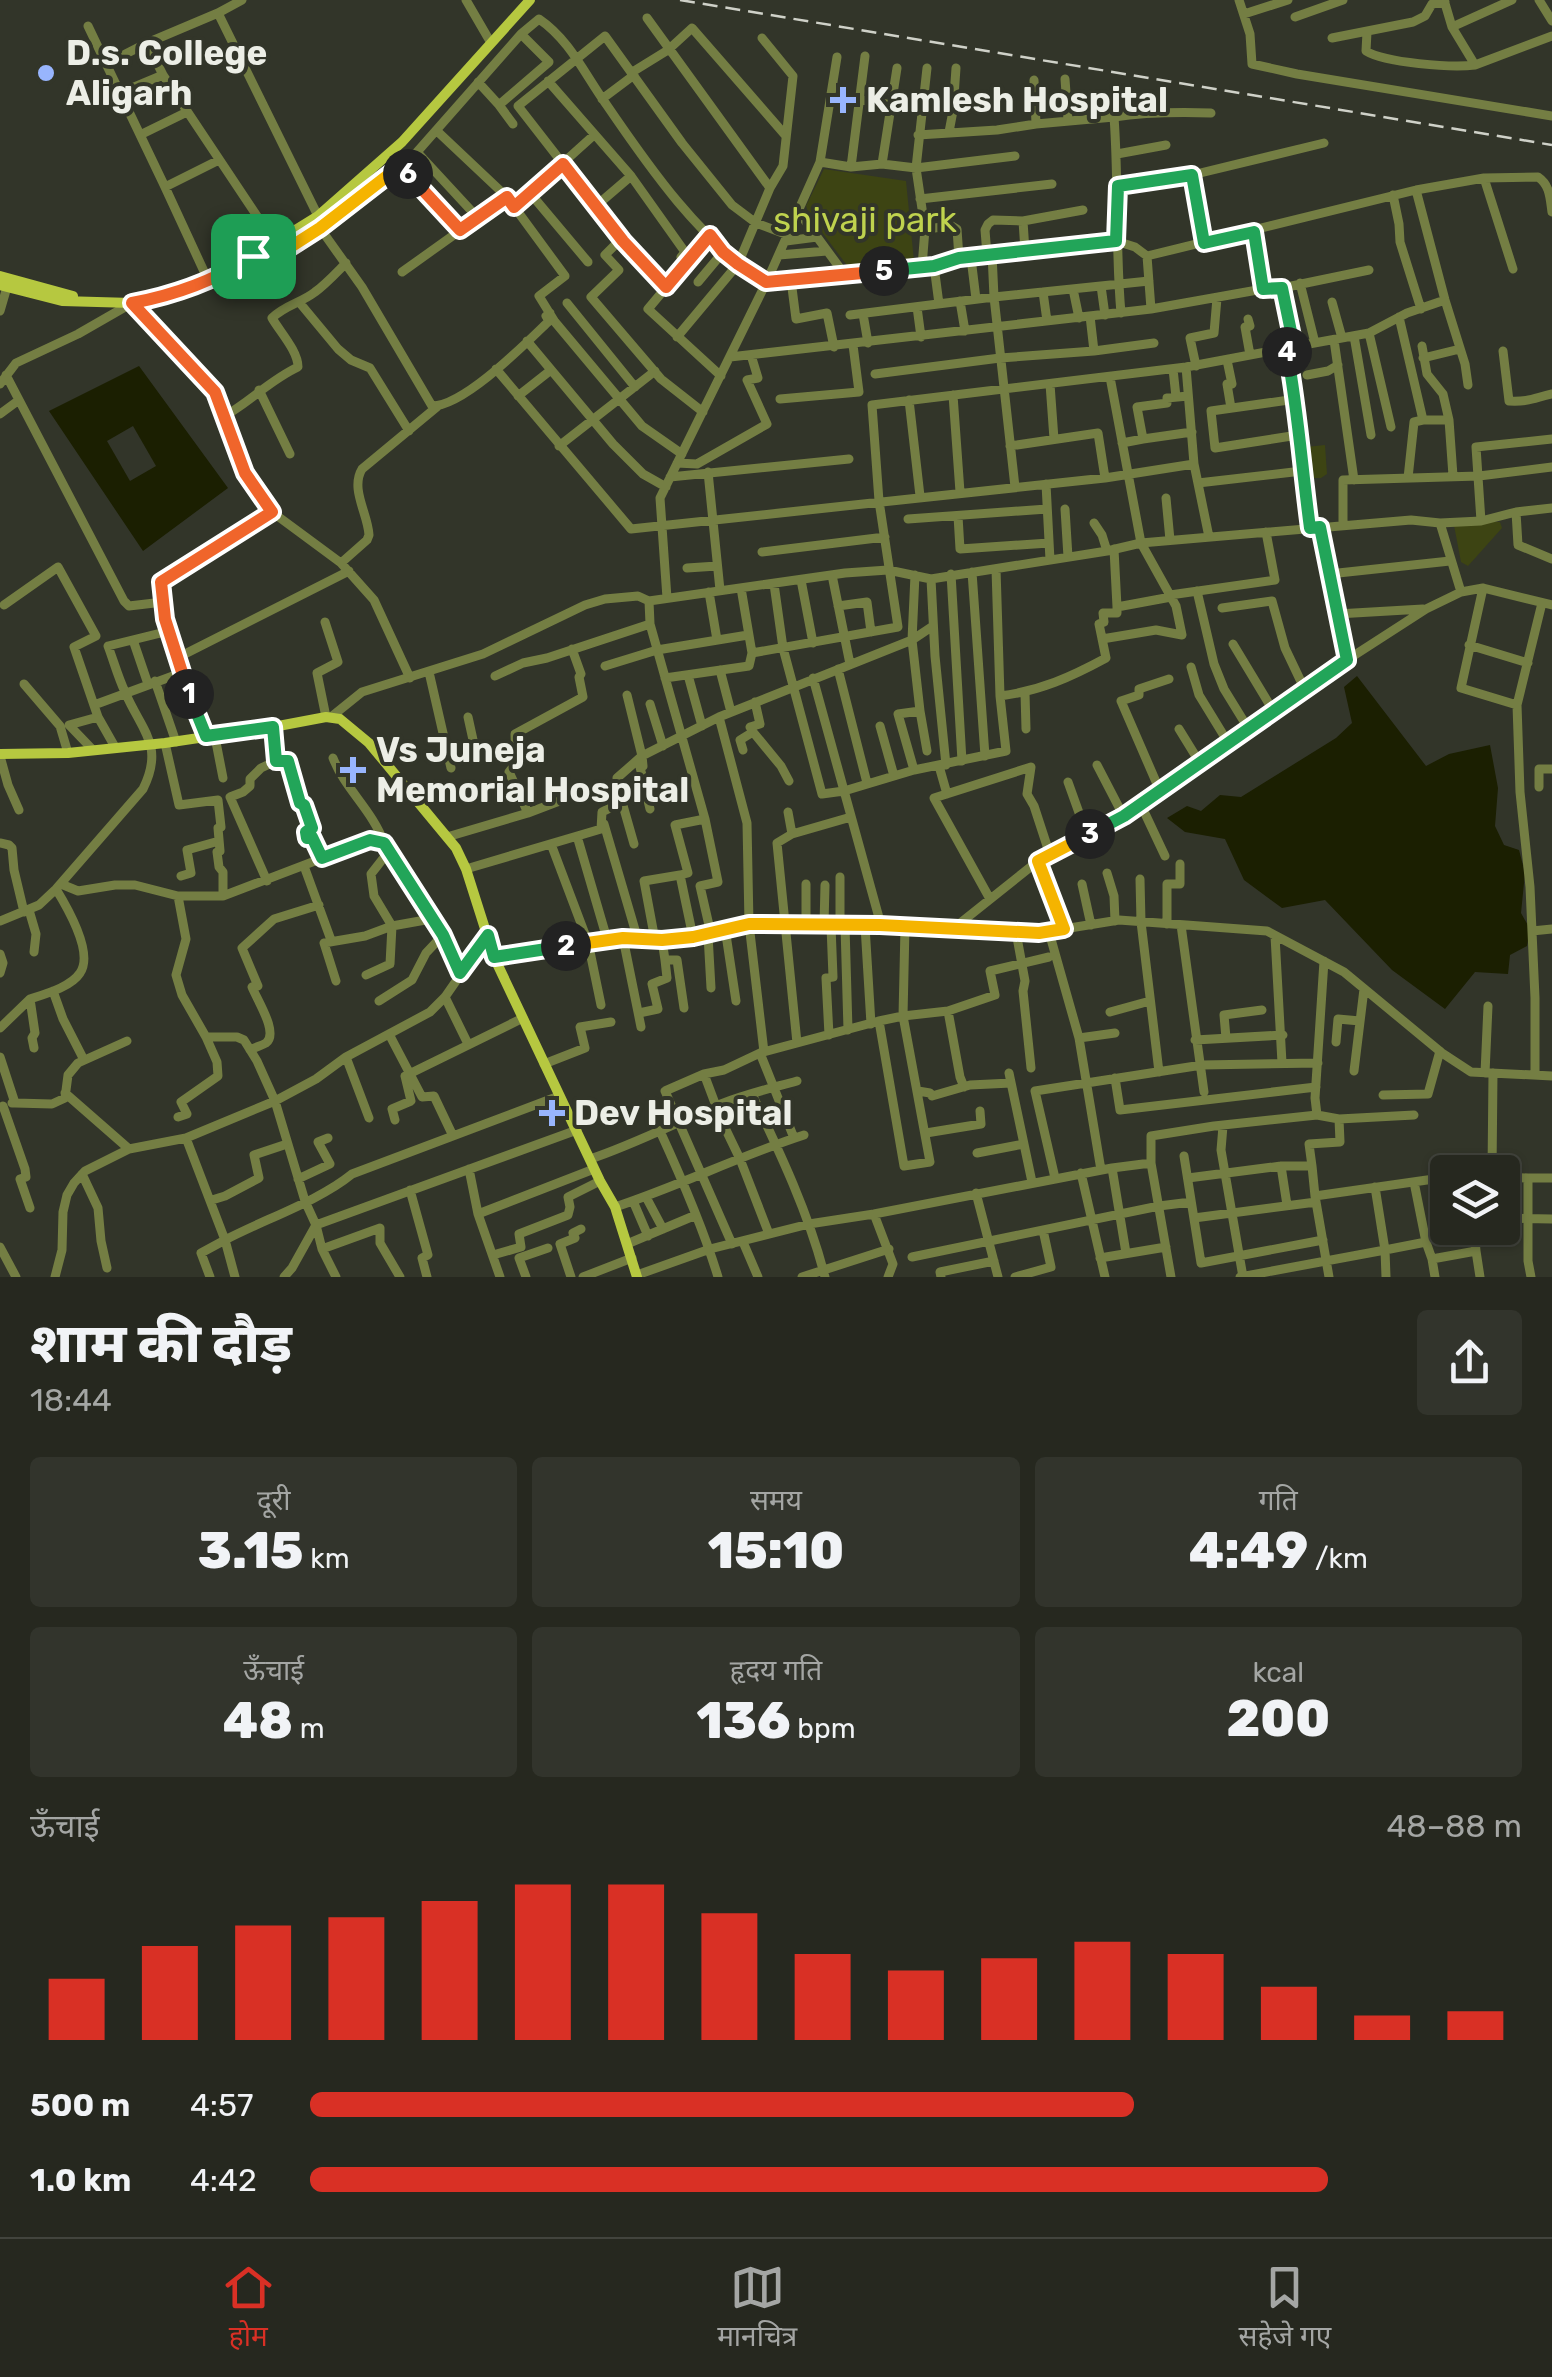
<!DOCTYPE html>
<html lang="hi">
<meta charset="utf-8">
<style>
:root{--surface:#26281f;--page:#32342c;--text:#f1f3f6;--muted:#a4a6a4;--line:#42443d;--accent:#d93025}
body{margin:0;font-family:Rubik,"Noto Sans Devanagari",sans-serif;background:var(--page);color:var(--text);height:100vh;display:flex;flex-direction:column;font-size:38px;white-space:nowrap}
*{box-sizing:border-box;margin:0}
p{font-size:32px;color:var(--muted)}
.icon{flex:none;width:55px;height:55px;fill:none;stroke:currentColor;stroke-width:2;stroke-linecap:round;stroke-linejoin:round}
.map{position:relative;height:1277px;overflow:hidden}
.panel{display:flex;flex-direction:column;background:var(--surface);flex:1}
.panel>*{flex:none}
.controls{position:absolute;left:1430px;top:1155px;display:grid;gap:20px}
.controls a{display:grid;place-items:center;width:90px;height:90px;border-radius:10px;background:var(--surface);box-shadow:0 2px 8px #0004,0 0 0 2px var(--line);font-size:50px}
.pin{position:absolute;display:grid;place-items:center;width:85px;height:85px;color:#fff;margin:-42px;border-radius:20px;box-shadow:0 5px 15px #0006}
.km{position:absolute;width:50px;height:50px;margin:-25px;border-radius:50%;background:#222;color:#fff;font-size:28px;line-height:50px;text-align:center}
.round{display:grid;place-items:center;flex:none;width:105px;height:105px;border-radius:10px;background:var(--page)}
.head{display:flex;align-items:center;justify-content:space-between;height:170px;padding:0 30px}
h1{font-size:55px;font-weight:800;line-height:75px}
.stats{display:grid;grid-template-columns:repeat(3,1fr);gap:15px;height:170px;padding:10px 30px}
.stats div{display:grid;align-content:center;border-radius:10px;background:var(--page);text-align:center}
.stats b{font-size:50px;font-weight:800}
.stats small{font-size:28px;font-weight:400}
.stats p{font-size:28px}
.chart{height:280px;padding:20px 30px}
.chart p{display:flex;justify-content:space-between}
.chart svg{width:100%;height:180px;margin-top:10px;stroke:var(--accent);stroke-width:6}
ul{padding:0 30px;list-style:none;font-size:32px}
li{display:grid;grid-template-columns:160px 120px 1fr;align-items:center;height:75px}
li i{height:25px;border-radius:12px;background:var(--accent)}
.tabs{display:flex;justify-content:space-around;align-items:center;height:140px;border-top:2px solid var(--line);background:var(--surface);font-size:28px;color:var(--muted)}
.tabs a{display:grid;justify-items:center;gap:5px}
.tabs .selected{color:var(--accent)}
.map>svg:first-child{display:block}
.green{fill:#3d4413}
.water{fill:#1b1f01}
.pier{fill:#323529}
.lines{fill:none;stroke-linecap:round;stroke-linejoin:round}
.minor{stroke:#747e43;stroke-width:9}
.major{stroke:#b6c840;stroke-width:10}
.rail{stroke:#cfd1c8;stroke-width:2.5;stroke-dasharray:15 8;stroke-linecap:butt}
.split-1-casing{stroke:#fff;stroke-width:20}
.split-2-casing{stroke:#fff;stroke-width:20}
.split-3-casing{stroke:#fff;stroke-width:20}
.split-4-casing{stroke:#fff;stroke-width:20}
.split-5-casing{stroke:#fff;stroke-width:20}
.split-6-casing{stroke:#fff;stroke-width:20}
.split-7-casing{stroke:#fff;stroke-width:20}
.split-1{stroke:#f0652b;stroke-width:12}
.split-2{stroke:#22a559;stroke-width:12}
.split-3{stroke:#f5b400;stroke-width:12}
.split-4{stroke:#22a559;stroke-width:12}
.split-5{stroke:#22a559;stroke-width:12}
.split-6{stroke:#f0652b;stroke-width:12}
.split-7{stroke:#f5b400;stroke-width:12}
.poi-dot{fill:#98b5fd;stroke:#323529;stroke-width:4}
.labels{text-anchor:middle;dominant-baseline:central;stroke-width:8;stroke-linejoin:round;paint-order:stroke}
.poi-label{font-size:35px;font-weight:bold;fill:#eceee6;stroke:#323529;text-anchor:start}
.park-label{font-size:35px;fill:#bfd24e;stroke:#323529}
</style>
<div class="map">
<svg width="1552" height="1277" viewBox="0 0 1552 1277">
<rect width="100%" height="100%" fill="#323529"/>
<path class="green" d="M824,169L906,181L914,261L849,268L809,215L806,206Z
M1325,445L1327,474L1321,478H1307L1303,454L1306,447Z
M1453,520L1500,522L1502,528L1468,566L1461,562Z"/>
<path class="water" d="M139,366L228,488L143,551L49,411Z
M1357,676L1426,766L1449,754L1490,745L1498,788L1495,826L1504,845L1519,850L1525,873L1521,913L1530,929L1527,946L1510,955L1508,974L1475,972L1445,1009L1392,970L1325,900L1282,908L1244,880L1225,839L1185,832L1167,818L1187,806L1201,811L1220,795L1241,797L1336,738L1352,723L1344,687Z"/>
<path class="pier" d="M133,426L156,466L130,481L107,441Z"/>
<g class="lines">
<path class="minor" d="M242,0L218,13L318,216
M466,0L491,43
M1239,0L1250,34L1252,64L1297,74L1552,116
M1539,0L1552,21
M1244,14L1288,0
M1295,17L1343,0
M647,18L770,188
M88,26L165,187L219,160
M1452,27L1512,0
M1367,32L1366,51C1385,63 1452,68 1475,65L1452,27L1444,0
M1332,38L1413,22L1425,16L1432,4L1445,2
M147,43L163,75L275,243
M106,64L147,43L218,13
M1475,65L1552,36
M927,68L916,168L1015,156
M1065,79L1068,121
M1034,80L1036,124
M548,81L631,176L685,252L681,257L687,264
M478,82L499,105L513,124
M120,93L163,75
M602,99L634,75V71L668,50L692,28L786,136
M858,99L892,105
M499,105L549,62L521,34
M1114,117C1147,112 1178,112 1211,113
M949,132L953,111L956,68
M140,135L187,112
M918,135L997,130L1036,124L1114,117C1119,183 1115,248 1121,313
M417,152L478,218
M1117,154L1166,145
M820,162L837,57
M882,164L897,68
M400,165L461,230
M851,167L865,56
M1192,175L1204,243
M1484,178L1513,269
M1118,186L1192,175L1324,143
M165,187L208,280
M1416,190L1445,300L1465,364L1468,385
M530,193L588,262
M1393,195L1399,224L1400,242L1421,309
M507,197L565,276L539,296L555,322L642,426L682,454
M920,199L1052,184
M596,206L631,176
M514,207L594,135
M798,211L845,275
M1023,221L1025,251
M320,228L362,287L432,406C464,406 525,344 549,321L546,316L550,313
M925,229L952,226L957,229L959,258
M1253,232L1263,289
M710,235L648,309L721,376
M621,239L605,255L619,270L591,297L661,379L703,412
M786,241L817,237
M992,254L994,297L1015,487
M779,255L827,251
M987,255L985,230L988,224L993,220L1023,221L1083,210
M1147,256L1151,309
M253,257L267,262L320,228L417,152L521,34L539,19C570,40 585,75 606,104C651,170 699,239 766,283L934,266L959,258L1116,241L1135,247L1147,256L1416,190L1484,178L1538,177C1550,185 1550,198 1552,212
M971,258L976,299
M934,266L939,304
M402,272L507,197L437,131
M791,280L796,319L827,313L834,347
M698,282L723,252
M1300,283L1315,343
M1101,286L1105,315
M666,287L623,241L518,106L605,36L682,143L732,205L756,223L788,235
M1282,288L1294,346
M1073,289L1079,318
M1043,292L1047,321
M960,301L965,331
M299,302L338,349L351,360L370,368L409,431
M1332,302L1342,338
M567,303L635,387
M917,307L921,337
M0,311L7,287
M863,314L868,343
M850,315L994,297L1149,281
M1399,317L1423,420
M1248,319L1250,326L1245,327L1250,355
M1369,333L1391,427
M1354,336L1371,435
M677,337L738,264L770,188L783,166L793,76L762,38
M1334,340L1354,480
M527,341L613,444L643,474L666,487
M1094,351L1154,343
M1503,351L1509,401C1529,402 1534,398 1552,394
M730,357L1151,309L1263,289L1282,288L1369,270
M1423,358L1460,349
M1227,360L1232,384H1227L1231,408
M1196,366L1190,338L1214,333L1217,298
M496,369L631,529L1105,478L1194,464L1186,367
M1173,369L1176,397
M875,374L1000,358L1094,351L1090,316
M6,375L124,601L129,606L163,602
M1307,375L1328,371L1338,365
M0,384L16,363L78,334L132,303L215,392L245,473L272,512L161,582C167,638 186,685 206,737
M1050,384L1054,439
M259,390L290,454
M953,395L960,492
M518,396L551,370
M780,399L859,392L853,345
M1296,399L1211,411L1215,448L1298,435
M909,400L920,496
M0,414L19,400
M223,417C250,402 270,380 298,367C298,351 280,332 272,318C285,305 301,303 315,292C326,284 336,273 346,263
M1449,420L1453,476
M1143,439L1192,432
M1552,439L1476,447L1481,521L1516,512L1552,508
M1122,443L1143,439L1137,407L1167,403V398L1188,396
M559,446L655,371
M1010,446L1098,433L1105,478
M677,463L697,464L767,424L747,380L758,378L751,355
M1194,464L1209,537
M1302,471L1310,528
M708,472L720,590
M670,477L849,459
M1408,478L1414,422L1423,420H1449L1443,394L1427,374L1422,346
M1198,483L1302,471L1296,399L1287,348L1369,333L1407,313L1445,300
M1046,484L1050,560
M1166,498L1170,540
M1065,509L1068,557
M272,512L341,563L374,600L410,678
M1516,512L1518,545L1552,559
M958,516L960,549L1049,543
M908,519L1047,509
M1094,523L1102,535L1107,551
M1440,523L1481,521
M1343,525V480L1479,476L1552,467
M1320,527L1347,660
M1114,549L1117,607
M762,552L885,537
M341,563L367,540L369,535C368,514 350,489 362,469L438,406
M687,568L717,566
M972,572L985,756
M951,574L962,761
M1329,574L1450,561
M832,575L850,664
M931,579L935,656L946,765
M801,580L813,643
M774,584L783,648L822,794L844,791L914,770L1006,751L1000,696L996,569
M1483,588L1461,688L1517,705
M1197,591L1214,664L1224,689L1248,728
M709,592L717,640
M1170,595L1275,580L1266,532
M667,598L660,498L766,283L820,162L851,167L882,164L916,168L925,229L922,267
M4,605L58,567L96,636L74,647L98,717L115,747
M838,606L867,602L871,632
M1222,608L1272,601L1285,648L1305,690
M1337,614L1423,609
M325,622L338,662L317,673L326,717
M650,624L705,819L718,882L700,886L711,934
M1102,639L1156,630L1182,635L1176,606L1141,543L1110,377
M133,640L148,684
M1233,644L1274,712
M1469,645L1528,663
M752,653L898,627L879,501L872,405L1186,367L1287,348
M177,658L349,571
M605,666L657,650L748,635
M1191,667L1199,695L1229,744
M838,669L867,783
M720,670L731,712
M429,672L451,768
M688,675L702,726
M495,676L523,663L547,658L650,624L649,601
M665,678L749,666L752,653L741,588
M813,678L881,925
M155,681L176,742
M24,684L60,726L68,753
M1025,693L1026,729
M627,695L642,756L643,766L640,767L650,809
M1000,696C1040,691 1071,677 1106,658L1099,624L1104,622L1103,613H1117V607L1171,597
M650,704L663,746
M94,705L181,673
M920,711L927,751
M331,717L362,692L483,654L585,605L605,599L638,596L649,601L845,573L888,570L931,579L1107,551L1141,543L1411,520L1440,523L1461,592
M719,717L747,823L749,924L764,1052
M880,726L894,776
M273,727L276,761H288L300,803L304,805L312,828L306,832L307,838L312,837L321,858
M1179,729L1200,763
M753,732L781,766L789,781
M215,737L223,778
M165,743L179,805L218,800L221,827L218,828L220,851L217,852L219,867L223,872V896
M93,750L69,725L98,717
M743,750L740,740L753,732L750,727L760,724L755,702
M448,752L475,749L468,717
M0,756L8,785L19,810
M333,758C345,789 373,811 384,843
M1097,765L1124,817
M939,766L947,794
M914,770L898,714L920,711L912,640L915,575
M1068,782L1087,835
M1539,787V769H1552
M1160,791L1121,701L1139,695V689L1169,679
M622,802L634,844
M1141,805L1165,856
M788,812L792,834L777,843L797,1043
M528,813L591,789
M604,824L638,940
M792,834L851,817
M577,836L607,939
M447,837L528,813L509,772L516,763L515,734L583,697L579,677L581,674L572,649
M0,843L9,845L12,848L14,870L24,912
M551,844L588,942L601,1005
M1038,861L1065,929
M304,866L331,940
M466,869L601,829L602,812L622,802L617,778L642,756L719,717L912,640L933,626
M1107,873L1114,896L1115,921
M181,876L191,873L187,850L219,841
M840,877V926
M1140,879L1141,922L1159,1072
M267,881L230,797L243,792L250,786V779L261,768L276,761
M61,884L78,891L115,885H135L178,896H223L370,840L384,843L443,935L460,973
M1082,884L1091,925
M178,896L186,939L176,975L182,995L206,1037H237L244,1040L257,1061L275,1101L305,1201L316,1225L322,1249L336,1277
M990,899L934,798L1031,767L1027,794L1034,806L1050,855
M29,910L36,934L34,952
M0,921L39,905L56,889L143,789C165,745 141,730 125,692C118,677 114,662 108,646L169,631
M1167,924V884H1180V864
M806,925V884
M824,925L825,885
M1181,925L1204,1092
M845,926L848,1030
M865,926L871,1024
M905,927L903,1016L930,1162L904,1166L879,1021L903,1016L948,1011
M725,928L736,1001
M954,928L1039,933L1119,920L1267,931L1344,972L1442,1053L1471,1072L1552,1076
M1532,931L1552,929
M1016,932L1025,981L1023,991L1031,1068
M1049,932L1079,1038
M708,935L711,988
M1275,936L1282,1063
M693,937L680,875L688,873L675,825L705,819
M623,938L641,1027
M655,940L644,881L680,875
M662,940L665,960H677L684,1008
M0,954L3,963L0,973
M494,957L607,939L662,940L693,937L749,924L954,928L1038,861L1124,817L1347,660L1426,609L1461,592L1483,588L1552,605
M366,975L390,964L392,926L374,896L371,874L389,851
M336,981L324,943L365,936L392,926L431,919
M53,991L63,1019L84,1060
M445,997L468,1044
M379,1001L412,980L426,953L443,935
M1110,1012L1150,1001
M639,1013L658,1009L652,984L667,978L665,960
M0,1028L30,999
M389,1034L422,1097L434,1096L453,1136
M829,1035L826,978L833,977L831,926
M1226,1038L1224,1015L1262,1010
M1195,1040L1283,1035
M1336,1042L1338,1019L1360,1021
M34,1048L32,1038L35,1033L30,999C45,994 71,987 80,973C94,953 67,907 56,889
M250,1050C255,1047 261,1046 266,1043C279,1033 257,1000 252,987L258,986L242,948L274,919L319,905
M760,1053L794,1138
M0,1057L15,1103H12
M346,1057L369,1118
M544,1064L585,1048L580,1027L611,1022
M1354,1071L1364,989
M1009,1073L1032,1182
M1485,1073L1488,1006
M704,1074L716,1106
M1535,1075V998L1530,887L1520,792L1517,705L1542,603
M1115,1078L1120,1110L1316,1087
M964,1087L960,1077L948,1011L995,995L990,971L1049,957
M918,1091L930,1093L932,1096L970,1085L1011,1083
M65,1093L129,1149
M752,1094C780,1153 809,1214 825,1277
M1383,1095L1428,1094L1440,1051
M15,1103L52,1104L65,1098L68,1075L78,1063L127,1041
M3,1106L25,1169L26,1177L20,1179L30,1208
M715,1107L740,1159L769,1234
M1317,1115L1315,1098L1324,961
M178,1117L187,1114L181,1102L218,1076L217,1062L206,1037
M1339,1119L1414,1115
M395,1120L392,1109L411,1101L405,1076L523,1018
M1223,1126L1221,1150L1243,1277
M660,1131C682,1179 703,1227 718,1277
M926,1133L981,1124L980,1111
M186,1138L225,1240L201,1253L210,1277
M977,1153L1024,1144
M1184,1156L1201,1263L1323,1240
M590,1159C635,1144 677,1122 721,1104C746,1094 772,1088 797,1081
M1281,1166L1287,1205
M1312,1166L1315,1196
M1112,1168L1126,1253
M469,1169L478,1214
M1101,1170L1079,1038L1115,1033
M1492,1172L1493,1073
M1081,1173L1105,1277
M82,1174L98,1208L101,1241L107,1268
M1502,1177L1528,1178V1261L1531,1277
M1055,1178L1035,1091L1202,1065L1318,1063
M1528,1178H1552
M298,1179L330,1164L318,1142L328,1138
M1414,1182L1426,1242L1432,1259
M410,1190L428,1255L422,1258L427,1277
M976,1193L998,1277
M646,1197L663,1229
M212,1200L225,1196L259,1178L254,1155L287,1144
M633,1201L648,1236
M615,1207C679,1186 739,1156 804,1135
M874,1214L893,1264L888,1277
M1194,1218L1316,1202
M1502,1218L1552,1219
M1474,1228L1476,1251
M743,1242L758,1277
M627,1244L696,1215
M732,1244L665,1091L704,1074L724,1070L760,1053L879,1021
M0,1247L16,1277
M322,1249L380,1228V1243L400,1277
M493,1255L521,1247L519,1234L568,1215L570,1207L568,1197L600,1181
M912,1257L1159,1206L1191,1202
M1100,1258L1166,1247
M637,1275L710,1249L809,1224L874,1214L1112,1168L1151,1163
M55,1277L62,1250L63,1212L67,1195L74,1183L85,1171L129,1149L186,1138L275,1101L316,1079L346,1057L430,1012L445,997L488,935
M235,1277L225,1240C265,1219 319,1201 352,1174L559,1096
M284,1277L292,1268L316,1225L577,1130
M500,1277L478,1214L594,1169
M526,1277L519,1258L548,1248
M571,1277L560,1244L575,1238L573,1233L581,1229
M583,1277L632,1258
M802,1277L889,1249
M941,1277L940,1272L994,1261
M1015,1277L1051,1267L1043,1230
M1171,1277L1151,1163V1136L1214,1126L1317,1115L1339,1119L1340,1142L1309,1144L1312,1166H1281L1188,1178
M1240,1277L1385,1250L1375,1187
M1329,1277L1315,1196L1448,1177
M1386,1277L1385,1250L1426,1242
M1435,1277L1432,1259L1476,1251L1480,1277"/>
<path class="major" d="M0,276L73,296
M0,285L62,301L132,303L163,297L226,273L318,216L402,142L530,0
M0,754L68,753L165,743L273,727L326,717L340,719L369,743L456,848L466,869L494,957L600,1181L615,1207L637,1277"/>
<path class="rail" d="M680,0L1552,145"/>
</g>
<g class="lines">
<defs>
<path id="split-1" d="M189,694L165,619L161,582L272,512L245,473L215,392L132,303C175,295 216,280 253,256"/>
<path id="split-2" d="M189,694L206,736L273,727L276,761H288L300,803L304,805L312,828L306,832L307,838L312,837L322,858L370,840L384,843L443,935L460,973L488,935L494,957L566,946"/>
<path id="split-3" d="M566,946L623,938L662,940L693,937L749,924L880,925L1039,933L1064,929L1038,861L1090,834"/>
<path id="split-4" d="M1090,834L1124,816L1347,660L1320,527L1310,528C1302,469 1298,410 1287,352"/>
<path id="split-5" d="M884,271L934,266L959,258L1116,241L1118,186L1192,175L1204,243L1254,232L1263,289L1282,288L1294,346L1286,348L1287,352"/>
<path id="split-6" d="M408,174L460,230L507,197L514,207L563,164L623,241L666,287L710,235L723,252L738,264L766,282L884,271"/>
<path id="split-7" d="M253,256L267,262L320,228L400,166L408,174"/>
</defs>
<use href="#split-1" class="split-1-casing"/>
<use href="#split-2" class="split-2-casing"/>
<use href="#split-3" class="split-3-casing"/>
<use href="#split-4" class="split-4-casing"/>
<use href="#split-5" class="split-5-casing"/>
<use href="#split-6" class="split-6-casing"/>
<use href="#split-7" class="split-7-casing"/>
<use href="#split-1" class="split-1"/>
<use href="#split-2" class="split-2"/>
<use href="#split-3" class="split-3"/>
<use href="#split-4" class="split-4"/>
<use href="#split-5" class="split-5"/>
<use href="#split-6" class="split-6"/>
<use href="#split-7" class="split-7"/>
</g>
<g class="poi-dot">
<circle cx="46" cy="73" r="10"/>
<path d="M838 85h10v10h10v10h-10v10h-10v-10h-10v-10h10z"/>
<path d="M348 755h10v10h10v10h-10v10h-10v-10h-10v-10h10z"/>
<path d="M547 1098h10v10h10v10h-10v10h-10v-10h-10v-10h10z"/>
</g>
<g class="labels">
<g class="poi-label">
<text x="66" y="53">D.s. College<tspan x="66" dy="40">Aligarh</tspan></text>
<text x="866" y="100">Kamlesh Hospital</text>
<text x="376" y="750">Vs Juneja<tspan x="376" dy="40">Memorial Hospital</tspan></text>
<text x="574" y="1113">Dev Hospital</text>
</g>
<g class="park-label">
<text x="865" y="220">shivaji park</text>
</g>
</g>
</svg>
<div class="controls">
<a><svg class="icon" aria-label="layers" viewBox="0 0 24 24"><path d="M12 4l9 5-9 5-9-5zM3 14l9 5 9-5"/></svg></a>
</div>
<div class="pin" style="left:253px;top:256px;background:#1e9e55"><svg class="icon" aria-label="arrive" viewBox="0 0 24 24"><path d="M6 21V4h12l-3 4 3 4H6"/></svg></div>
<b class="km" style="left:189px;top:694px">1</b>
<b class="km" style="left:566px;top:946px">2</b>
<b class="km" style="left:1090px;top:834px">3</b>
<b class="km" style="left:1287px;top:352px">4</b>
<b class="km" style="left:884px;top:271px">5</b>
<b class="km" style="left:408px;top:174px">6</b>
</div>
<section class="panel">
<div class="head"><div><h1>शाम की दौड़</h1><p>18:44</p></div><a class="round"><svg class="icon" aria-label="share" viewBox="0 0 24 24"><path d="M12 15V3M7 8l5-5 5 5M5 13v7h14v-7"/></svg></a></div>
<div class="stats">
<div><p>दूरी</p><b>3.15<small> km</small></b></div>
<div><p>समय</p><b>15:10</b></div>
<div><p>गति</p><b>4:49<small> /km</small></b></div>
</div>
<div class="stats">
<div><p>ऊँचाई</p><b>48<small> m</small></b></div>
<div><p>हृदय गति</p><b>136<small> bpm</small></b></div>
<div><p>kcal</p><b>200</b></div>
</div>
<div class="chart"><p><span>ऊँचाई</span>48–88 m</p>
<svg viewBox="0 0 160 44" preserveAspectRatio="none"><path d="M5 44V29M15 44V21M25 44V16M35 44V14M45 44V10M55 44V6M65 44V6M75 44V13M85 44V23M95 44V27M105 44V24M115 44V20M125 44V23M135 44V31M145 44V38M155 44V37"/></svg>
</div>
<ul>
<li><b>500 m</b>4:57<i style="width:68%"></i></li>
<li><b>1.0 km</b>4:42<i style="width:84%"></i></li>
</ul>
</section>
<nav class="tabs">
<a class="selected"><svg class="icon" aria-label="home" viewBox="0 0 24 24"><path d="M3 11l9-7 9 7M6 9v11h12V9"/></svg>होम</a>
<a><svg class="icon" aria-label="map" viewBox="0 0 24 24"><path d="M3 6l6-2 6 2 6-2v14l-6 2-6-2-6 2zM9 4v14M15 6v14"/></svg>मानचित्र</a>
<a><svg class="icon" aria-label="saved" viewBox="0 0 24 24"><path d="M7 4h10v16l-5-4-5 4z"/></svg>सहेजे गए</a>
</nav>
